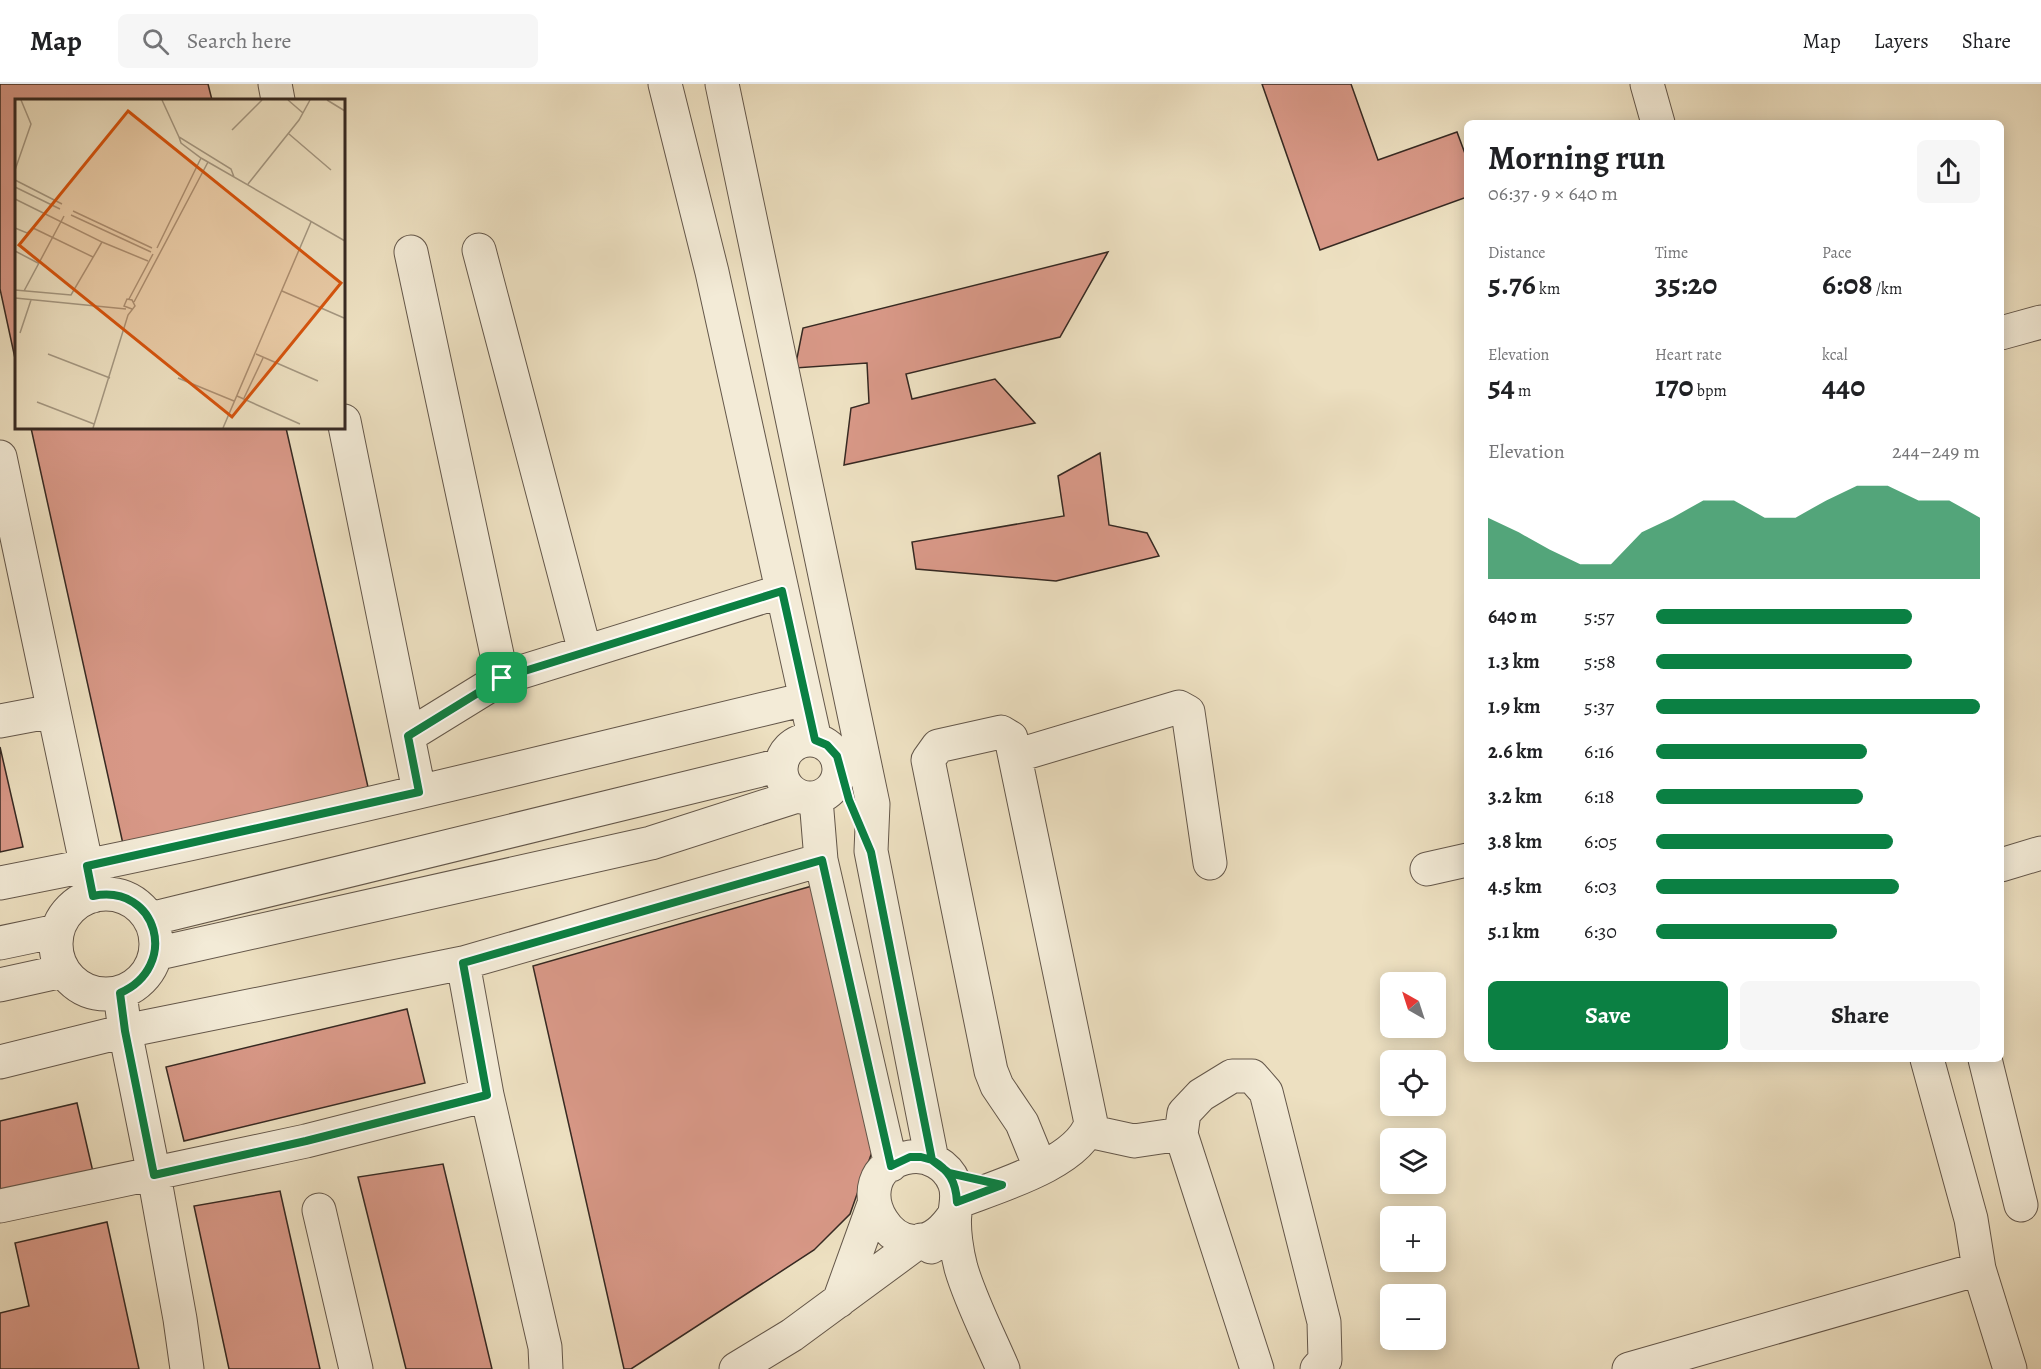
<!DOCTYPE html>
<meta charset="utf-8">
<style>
:root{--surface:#fff;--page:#f6f6f6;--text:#202124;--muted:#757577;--line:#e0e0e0;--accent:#0b8043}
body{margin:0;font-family:Alegreya,serif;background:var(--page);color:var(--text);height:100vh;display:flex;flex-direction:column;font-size:22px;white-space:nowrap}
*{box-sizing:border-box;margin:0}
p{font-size:20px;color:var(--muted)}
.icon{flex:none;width:33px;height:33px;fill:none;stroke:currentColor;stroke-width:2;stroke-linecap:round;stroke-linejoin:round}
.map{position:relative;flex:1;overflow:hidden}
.drawer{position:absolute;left:1464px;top:36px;width:540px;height:942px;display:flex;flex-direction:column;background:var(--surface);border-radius:9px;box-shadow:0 3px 15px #0003}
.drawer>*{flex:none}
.needle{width:39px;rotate:321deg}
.buttons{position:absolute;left:1380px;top:888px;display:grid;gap:12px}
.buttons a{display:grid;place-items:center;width:66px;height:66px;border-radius:9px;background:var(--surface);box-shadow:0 3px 15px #0003;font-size:30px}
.pin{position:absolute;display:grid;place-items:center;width:51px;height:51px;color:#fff;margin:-26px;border-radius:12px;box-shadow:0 3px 9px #0006}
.round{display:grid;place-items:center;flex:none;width:63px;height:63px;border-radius:9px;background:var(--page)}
.head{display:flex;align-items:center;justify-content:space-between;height:102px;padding:0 24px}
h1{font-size:33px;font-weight:700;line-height:45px}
.stats{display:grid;grid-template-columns:repeat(3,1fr);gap:9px;height:102px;padding:6px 24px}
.stats div{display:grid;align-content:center}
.stats b{font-size:30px;font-weight:700}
.stats small{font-size:16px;font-weight:400}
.stats p{font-size:16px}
.chart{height:168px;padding:12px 24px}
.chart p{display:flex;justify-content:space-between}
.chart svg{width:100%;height:108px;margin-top:6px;fill:var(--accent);opacity:.7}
.cta{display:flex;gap:12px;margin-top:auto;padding:12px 24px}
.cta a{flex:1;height:69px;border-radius:9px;background:var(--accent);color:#fff;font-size:24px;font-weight:700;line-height:69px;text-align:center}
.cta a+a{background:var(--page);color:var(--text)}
ul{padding:0 24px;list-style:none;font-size:20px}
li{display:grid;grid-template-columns:96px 72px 1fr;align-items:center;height:45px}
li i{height:15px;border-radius:8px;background:var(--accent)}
header{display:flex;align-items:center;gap:36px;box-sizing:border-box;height:84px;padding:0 30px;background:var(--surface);border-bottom:2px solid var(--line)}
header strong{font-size:28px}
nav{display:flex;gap:33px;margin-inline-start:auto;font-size:21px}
.search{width:420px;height:54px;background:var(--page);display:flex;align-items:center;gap:15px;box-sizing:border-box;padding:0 21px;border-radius:9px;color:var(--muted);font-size:22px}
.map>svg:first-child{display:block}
.building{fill:#d89887;stroke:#362922;stroke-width:1.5}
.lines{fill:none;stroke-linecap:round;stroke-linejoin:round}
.minor-casing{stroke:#64574a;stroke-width:35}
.minor{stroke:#f3ebd7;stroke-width:33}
.route-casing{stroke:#fff;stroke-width:12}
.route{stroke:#0b8043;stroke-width:8}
.inset-road{fill:none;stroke:#a49781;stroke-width:1.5}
.view{fill:#d6540e;fill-opacity:0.15;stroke:#d6540e;stroke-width:3}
.inset-edge{fill:none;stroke:#362922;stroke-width:3}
</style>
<header>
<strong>Map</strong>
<div class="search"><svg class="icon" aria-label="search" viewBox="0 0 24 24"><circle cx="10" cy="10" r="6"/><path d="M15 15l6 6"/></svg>Search here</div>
<nav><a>Map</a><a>Layers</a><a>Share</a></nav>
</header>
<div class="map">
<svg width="2041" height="1285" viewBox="0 0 2041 1285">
<rect width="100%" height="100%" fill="#ede0c1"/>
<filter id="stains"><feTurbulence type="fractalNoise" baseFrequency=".00333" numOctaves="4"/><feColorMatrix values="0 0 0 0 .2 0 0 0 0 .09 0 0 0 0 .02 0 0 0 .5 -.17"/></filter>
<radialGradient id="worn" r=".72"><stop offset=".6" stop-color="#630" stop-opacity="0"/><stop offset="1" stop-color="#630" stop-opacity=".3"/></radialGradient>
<path class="building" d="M0,0H208L212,16H16V279L0,205Z
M1262,0H1351L1378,76L1457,48L1467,75V113L1320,166Z
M1108,168L1060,253L906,290L912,315L995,295L1035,339L844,381L851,324L869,319L867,279L795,284L803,244Z
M31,344H286L368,703L125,769Z
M1100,369L1109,441L1147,449L1159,472L1056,497L916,485L912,458L1064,432L1058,392Z
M0,663L23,763L0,768Z
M812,802L872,1068L850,1130L814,1166L631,1285H624L533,882Z
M407,925L425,999L184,1057L166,983Z
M77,1019L93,1088L0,1109V1037Z
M443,1080L492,1285H406L358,1093Z
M280,1107L320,1285H229L194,1122Z
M107,1138L139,1285H0V1229L29,1222L15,1159Z"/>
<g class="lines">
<defs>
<path id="minor" d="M275,0L278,16
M665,0L712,188L815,656
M722,0L873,720L871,767L932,1076
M1647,0L1658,39
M479,166L585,568
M411,168L502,594
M2001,249L2041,238
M344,337L419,707
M0,373L93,812
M0,637L53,627
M408,652L502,594L782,507
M781 685a29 29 0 1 1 58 0a29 29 0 1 1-58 0Z
M1015,672L1179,623L1188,628L1210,779
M816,715L821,776L891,1081
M2001,781L2041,769
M1427,785L1467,776
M0,799C270,747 538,679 806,615
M56 860a50 50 0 1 1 100 0a50 50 0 1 1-100 0Z
M150,835L781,681
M0,859L57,847
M155,870L651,759L797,712
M463,879L821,776
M0,901L63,887
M120,909L125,947L154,1091L180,1235L187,1285
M1927,975L1971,1135L1979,1185L2010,1285
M1985,975L2021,1121
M0,978L125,947L463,879L487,1011L545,1263L546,1285
M1088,1047L1134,1057L1181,1050
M957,1118C995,1103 1078,1080 1091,1039L1011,654L1001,648L938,662L928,676L991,987L997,1002L1022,1039L1040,1083
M0,1122L306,1057L487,1011
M319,1126L356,1285
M954,1131C901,1211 830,1086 910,1073C928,1070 947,1081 954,1098C959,1109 956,1118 955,1129C953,1145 957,1169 961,1184C971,1218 989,1252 1003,1285
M839,1217L874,1120
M736,1285L792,1251L921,1156L931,1163
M1257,1285L1181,1050L1184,1029L1201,1011L1232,992H1252L1266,1008L1324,1238L1325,1276L1317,1285
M1629,1285L1979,1185"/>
</defs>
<use href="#minor" class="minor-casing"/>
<use href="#minor" class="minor"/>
</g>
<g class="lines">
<defs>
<path id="route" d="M502,594L408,652L419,708L87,782L93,812C158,799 180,883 120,909L125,947L154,1091L306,1057L487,1011L463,879L822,776L891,1082L910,1073H921L932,1076L949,1089L1002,1101L957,1118C956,1098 949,1086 932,1076L871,768L849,716L837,672L827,661L815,656L782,507L502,594"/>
</defs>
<use href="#route" class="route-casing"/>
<use href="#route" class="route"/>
</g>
<g transform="translate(15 15)">
<rect width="330" height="330" fill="#ede0c1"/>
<path class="inset-road" d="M147,1L164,38L216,70L219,78M273,1L288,14M312,1L330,12M217,31L247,1M274,35L316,71M164,38L166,44L186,59L330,142M0,71L16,25L6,1M0,81L47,105M233,85L284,21L295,1M0,88L45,110M0,100L87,143L56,196L0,191M58,112L137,149M56,116L136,153M0,129L12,134L18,129L78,158M87,143L133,162M142,149L186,59M0,152L23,164M9,192L49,117M267,192L329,219M0,199L111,210M114,200L138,155M119,203L193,63M5,234L16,201M33,255L95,279M241,255L303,282M163,279L219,302M222,297L285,325M229,299L248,259M22,303L79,325M78,329L113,216L120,207L117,201L112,200L109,207L117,210M208,329L296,123"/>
<path class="view" d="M113,12L326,184L217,318L4,146Z"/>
<rect width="330" height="330" class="inset-edge"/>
</g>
<rect width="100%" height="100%" filter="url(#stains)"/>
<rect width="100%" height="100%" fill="url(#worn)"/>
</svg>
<div class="buttons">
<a><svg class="needle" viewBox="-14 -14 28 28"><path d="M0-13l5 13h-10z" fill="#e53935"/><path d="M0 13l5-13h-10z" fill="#757577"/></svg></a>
<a><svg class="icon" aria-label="locate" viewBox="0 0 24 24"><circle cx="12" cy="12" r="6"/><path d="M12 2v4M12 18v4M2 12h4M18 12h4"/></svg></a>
<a><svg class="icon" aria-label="layers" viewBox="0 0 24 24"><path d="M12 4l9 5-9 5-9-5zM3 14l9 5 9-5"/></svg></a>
<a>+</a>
<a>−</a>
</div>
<div class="pin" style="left:502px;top:594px;background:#1e9e55"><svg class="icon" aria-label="arrive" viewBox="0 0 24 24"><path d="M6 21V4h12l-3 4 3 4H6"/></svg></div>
<section class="drawer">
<div class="head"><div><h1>Morning run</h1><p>06:37 · 9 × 640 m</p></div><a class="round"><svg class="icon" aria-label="share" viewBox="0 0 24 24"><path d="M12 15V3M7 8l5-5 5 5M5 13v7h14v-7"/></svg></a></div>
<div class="stats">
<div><p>Distance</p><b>5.76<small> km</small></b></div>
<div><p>Time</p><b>35:20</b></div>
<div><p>Pace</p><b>6:08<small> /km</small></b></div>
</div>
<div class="stats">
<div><p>Elevation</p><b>54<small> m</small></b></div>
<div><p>Heart rate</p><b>170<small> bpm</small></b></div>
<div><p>kcal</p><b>440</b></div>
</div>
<div class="chart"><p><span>Elevation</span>244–249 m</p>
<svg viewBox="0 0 160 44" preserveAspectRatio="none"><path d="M0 44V19L10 25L20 32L30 38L40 38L50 25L60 19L70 12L80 12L90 19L100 19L110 12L120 6L130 6L140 12L150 12L160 19V44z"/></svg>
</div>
<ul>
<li><b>640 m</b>5:57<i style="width:79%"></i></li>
<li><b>1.3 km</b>5:58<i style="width:79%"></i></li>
<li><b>1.9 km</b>5:37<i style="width:100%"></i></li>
<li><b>2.6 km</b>6:16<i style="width:65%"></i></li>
<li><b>3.2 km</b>6:18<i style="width:64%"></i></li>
<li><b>3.8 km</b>6:05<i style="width:73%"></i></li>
<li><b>4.5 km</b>6:03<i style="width:75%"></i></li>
<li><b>5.1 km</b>6:30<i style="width:56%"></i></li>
</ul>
<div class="cta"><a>Save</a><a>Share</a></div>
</section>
</div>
